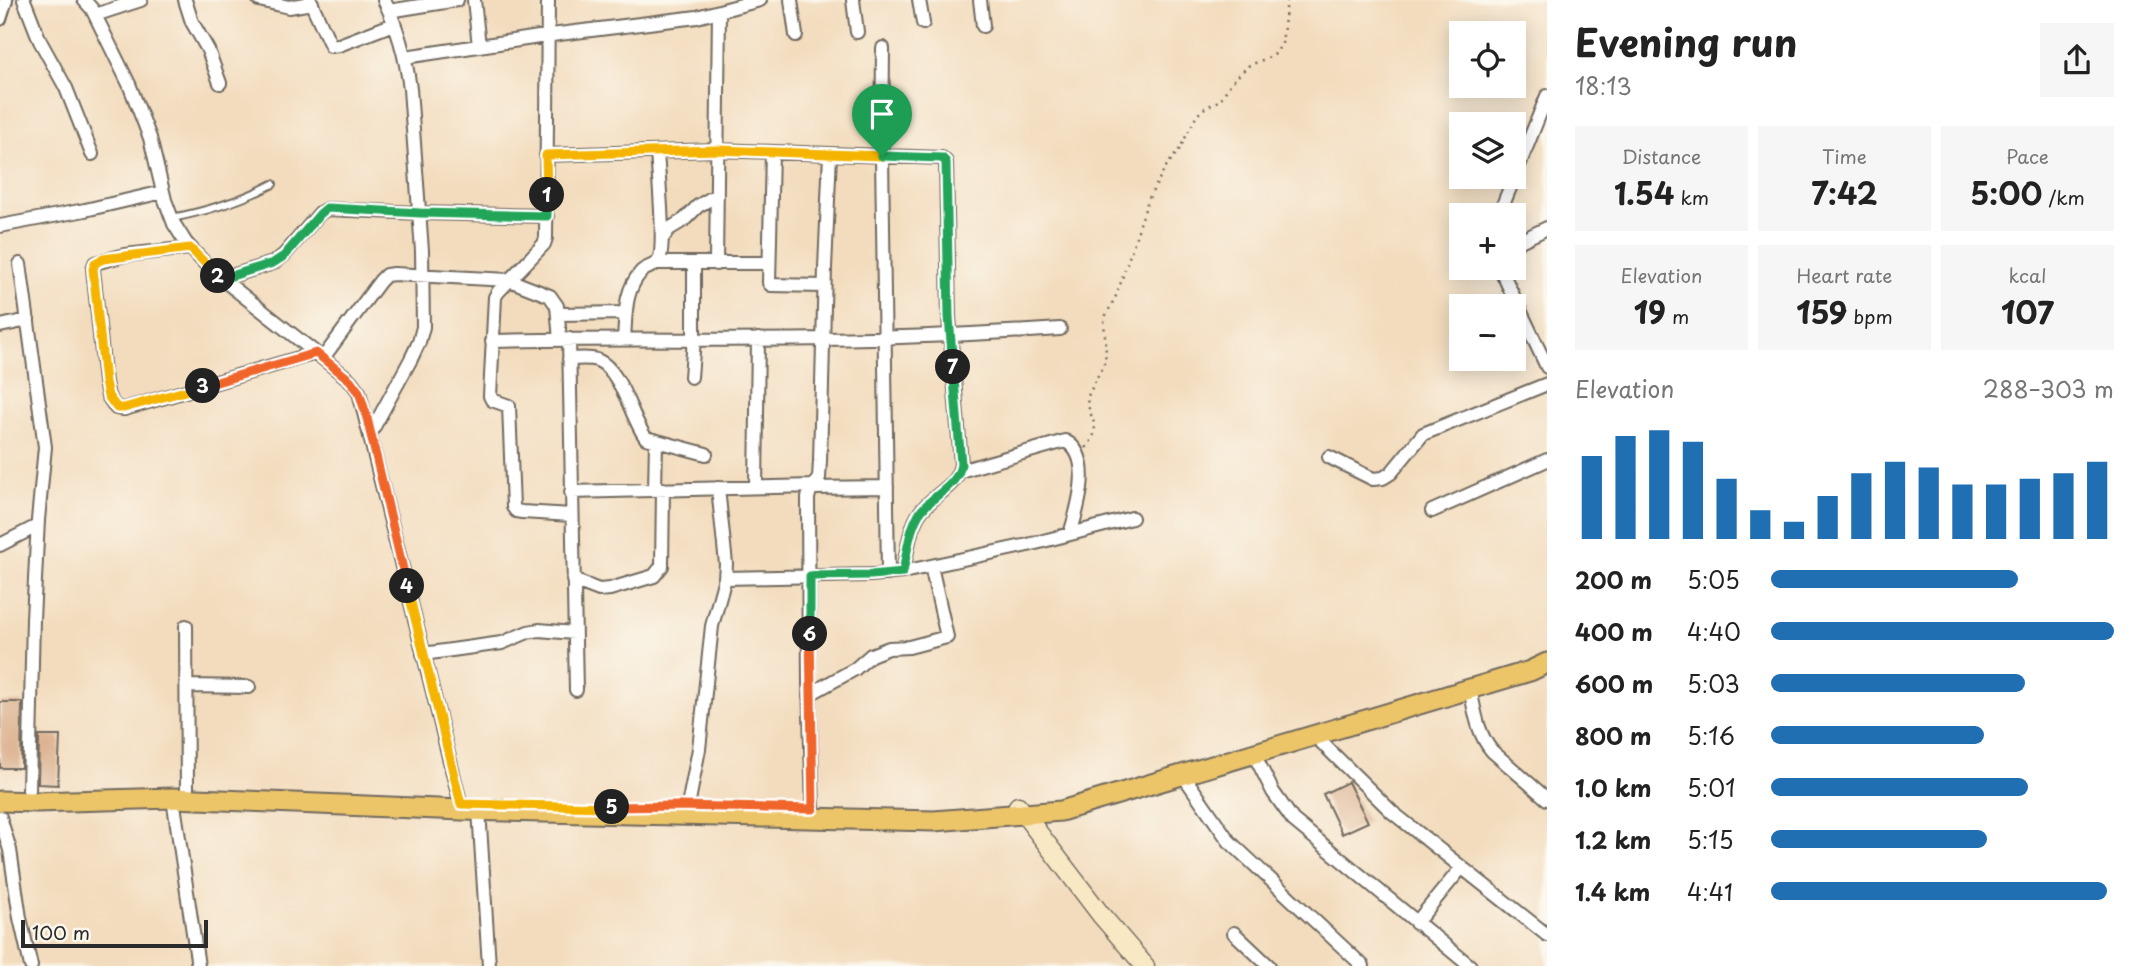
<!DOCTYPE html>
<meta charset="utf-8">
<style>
:root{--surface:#fff;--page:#f6f6f6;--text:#222;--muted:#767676;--accent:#1f6fb2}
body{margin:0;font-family:"Playpen Sans",sans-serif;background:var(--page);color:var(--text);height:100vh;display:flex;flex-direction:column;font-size:26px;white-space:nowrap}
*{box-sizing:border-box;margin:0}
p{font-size:23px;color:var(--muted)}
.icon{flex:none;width:38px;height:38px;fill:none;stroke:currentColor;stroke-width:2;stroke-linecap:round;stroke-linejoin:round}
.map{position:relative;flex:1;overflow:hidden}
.panel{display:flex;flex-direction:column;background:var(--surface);width:595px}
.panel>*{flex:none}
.fabs{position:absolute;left:1449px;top:21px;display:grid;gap:14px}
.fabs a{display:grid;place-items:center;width:77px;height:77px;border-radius:0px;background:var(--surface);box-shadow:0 4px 18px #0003;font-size:35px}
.scale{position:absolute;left:21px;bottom:18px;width:187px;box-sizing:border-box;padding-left:7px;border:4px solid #2b2b2b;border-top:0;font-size:19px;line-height:24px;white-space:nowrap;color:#2b2b2b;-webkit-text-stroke:5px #fbf7ec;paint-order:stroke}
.pin{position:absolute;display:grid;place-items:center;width:60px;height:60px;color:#fff;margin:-72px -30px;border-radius:50% 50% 50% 0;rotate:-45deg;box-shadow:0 0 7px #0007}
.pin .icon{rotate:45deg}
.km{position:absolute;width:35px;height:35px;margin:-18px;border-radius:50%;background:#222;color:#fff;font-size:19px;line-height:35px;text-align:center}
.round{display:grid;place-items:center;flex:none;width:74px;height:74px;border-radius:0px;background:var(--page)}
.headline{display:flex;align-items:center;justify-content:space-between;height:119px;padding:0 28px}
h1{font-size:38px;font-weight:700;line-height:52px}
.stats{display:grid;grid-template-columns:repeat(3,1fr);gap:10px;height:119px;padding:7px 28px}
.stats div{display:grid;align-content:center;border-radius:0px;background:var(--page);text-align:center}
.stats b{font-size:30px;font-weight:700}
.stats small{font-size:19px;font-weight:400}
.stats p{font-size:19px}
.chart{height:196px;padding:14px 28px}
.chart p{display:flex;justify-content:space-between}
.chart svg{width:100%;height:126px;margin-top:7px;stroke:var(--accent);stroke-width:6}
ul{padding:0 28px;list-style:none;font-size:23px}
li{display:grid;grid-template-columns:112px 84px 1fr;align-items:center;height:52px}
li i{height:18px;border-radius:9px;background:var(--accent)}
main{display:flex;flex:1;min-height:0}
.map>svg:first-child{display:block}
.building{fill:#dbaf8c}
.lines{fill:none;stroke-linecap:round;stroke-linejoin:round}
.lane-casing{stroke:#71695e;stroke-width:10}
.street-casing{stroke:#71695e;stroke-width:16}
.secondary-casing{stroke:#71695e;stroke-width:21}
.primary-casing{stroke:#71695e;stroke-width:23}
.path{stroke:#71695e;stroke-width:2.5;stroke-dasharray:2 5;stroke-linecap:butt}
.lane{stroke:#fff;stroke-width:6}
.street{stroke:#fff;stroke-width:12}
.secondary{stroke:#f8e8c3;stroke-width:18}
.primary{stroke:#edc569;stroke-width:19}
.split-1-casing{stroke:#fff;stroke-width:14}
.split-2-casing{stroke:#fff;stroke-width:14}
.split-3-casing{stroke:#fff;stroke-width:14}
.split-4-casing{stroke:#fff;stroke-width:14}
.split-5-casing{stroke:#fff;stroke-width:14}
.split-6-casing{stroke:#fff;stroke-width:14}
.split-7-casing{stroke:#fff;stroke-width:14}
.split-8-casing{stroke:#fff;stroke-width:14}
.split-1{stroke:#f5b400;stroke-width:9}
.split-2{stroke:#22a559;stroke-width:9}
.split-3{stroke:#f5b400;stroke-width:9}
.split-4{stroke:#f0652b;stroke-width:9}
.split-5{stroke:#f5b400;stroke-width:9}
.split-6{stroke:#f0652b;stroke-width:9}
.split-7{stroke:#22a559;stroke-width:9}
.split-8{stroke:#22a559;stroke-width:9}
</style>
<main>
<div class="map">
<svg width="1547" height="966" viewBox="0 0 1547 966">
<rect width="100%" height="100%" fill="#fbf7ec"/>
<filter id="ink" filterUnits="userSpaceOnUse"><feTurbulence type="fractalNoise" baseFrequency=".0143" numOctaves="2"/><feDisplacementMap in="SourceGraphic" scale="14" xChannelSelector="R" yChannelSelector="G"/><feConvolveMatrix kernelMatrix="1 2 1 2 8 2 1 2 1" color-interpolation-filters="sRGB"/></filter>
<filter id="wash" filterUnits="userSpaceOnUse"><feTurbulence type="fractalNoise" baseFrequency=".00686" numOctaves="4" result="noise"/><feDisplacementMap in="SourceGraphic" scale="28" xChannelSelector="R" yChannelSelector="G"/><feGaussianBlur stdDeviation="1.57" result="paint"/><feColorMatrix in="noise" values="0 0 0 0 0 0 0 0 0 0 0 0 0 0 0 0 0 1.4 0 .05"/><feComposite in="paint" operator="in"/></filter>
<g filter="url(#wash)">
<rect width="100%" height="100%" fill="#f3dcbd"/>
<g id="blocks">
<path class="building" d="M0,702H22L21,768H0Z
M39,736H60L58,785L38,784Z
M1348,782L1368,822L1342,834L1323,794Z"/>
</g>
</g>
<g filter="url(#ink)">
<use href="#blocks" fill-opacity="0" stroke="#71695e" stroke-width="2"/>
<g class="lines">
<defs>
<path id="lane" d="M172,218C207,211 241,201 273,184"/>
<path id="street" d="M24,0L40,41L66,88L92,154
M84,0L92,9L129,84L150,138L165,200L174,224L186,243L212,271L350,380L359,392L462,810
M185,0L192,22L208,50L220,83
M259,0L289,7L312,3
M310,0L331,46L339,45L394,24
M474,0L479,46
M548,0L546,238L544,244L498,292L495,297L490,396L492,400L509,406L513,507L516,511L522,512L572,515
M791,0L796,35
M853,0L857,32
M919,0L923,23
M980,0L983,26
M389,11L457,0
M95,15L141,0
M0,19L6,0
M883,48L882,156L888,574
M405,57L559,34L697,17L760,0
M772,152L769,283L771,285L824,286
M546,155L717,150L942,158L946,162L949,317L961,464C958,487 931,495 919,514C909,530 907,553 903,572
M1499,215L1547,96
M0,226L85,210L163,192
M662,239L669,229L684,220L698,206L717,195
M1514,244L1547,228
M190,248L125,255L95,263L93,269L105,382L108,396L116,408L124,409L316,353
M657,263H768
M20,264L45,447L38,520L33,619L29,790
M716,264L719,11
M1500,268L1547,367
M222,279L273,263L284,255L320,213L327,209L420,213L547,216
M558,314L626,313
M0,326L28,320
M569,339L576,690
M624,339C626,314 624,291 641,272C647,266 655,267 659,260C666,245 658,172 657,152
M492,341C603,338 715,341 826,339C904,338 982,334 1060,329
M323,358L380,281L386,275L394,274L509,280L550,296L557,306L560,340
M569,359C578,359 588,357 597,360C622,370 631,419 646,438L706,454
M691,377L694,339V264
M370,434L411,359L419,342L423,327L422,251L410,89C406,58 398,28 384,0
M1329,457L1373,479L1383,478L1391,473L1423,434L1547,384
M960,471L1065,441C1095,456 1077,511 1070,534
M756,487L758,339
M812,488L887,487
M655,490L656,441
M571,492L814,486
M1432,511L1547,460
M0,545L37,526
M725,578L871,575L903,572L1028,545L1132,518
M573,580L599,590L610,589L654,576L662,566L663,489
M186,626L187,792
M423,654L502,643L528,632L539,630L574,633
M187,686L249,687
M1470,689C1475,711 1477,733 1492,751L1547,799
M810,694L855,669L871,655L889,648L909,647L947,637L931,566
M1315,736L1392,812L1547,935
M1254,754L1273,792L1293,820L1470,966
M1183,775L1229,841L1363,966
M173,798L198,966
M688,806L699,749L712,626L725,578L726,564L718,488
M813,809L809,683L808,498L810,491L819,478L820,461L825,268L830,154
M479,810L489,966
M0,817L10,850L20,918L31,966
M1416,923L1462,867
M1234,933L1269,966"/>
<path id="secondary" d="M1018,806L1101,915L1145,966"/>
<path id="primary" d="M0,801L36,802L173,798L462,810L934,821L1061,811L1530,671L1547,663"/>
</defs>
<use href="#lane" class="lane-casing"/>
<use href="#street" class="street-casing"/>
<use href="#secondary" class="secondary-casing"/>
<use href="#primary" class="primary-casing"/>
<path class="path" d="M1086,448C1104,426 1089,421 1087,398L1104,363L1106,354L1104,319L1117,294L1148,200L1165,168L1179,150L1197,115L1205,108L1220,100L1231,83L1248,66L1274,55L1282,44L1287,0"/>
<use href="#lane" class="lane"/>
<use href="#street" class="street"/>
<use href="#secondary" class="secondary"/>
<use href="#primary" class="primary"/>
</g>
</g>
<g class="lines" filter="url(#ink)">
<defs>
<path id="split-1" d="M547,195L546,155L717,150L882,156"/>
<path id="split-2" d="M218,276L222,279L273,263L284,256L320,214L327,208L420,213L547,216V195"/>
<path id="split-3" d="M203,386L124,408H117L108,396L105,382L93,269L95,263L103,259L190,248L218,276"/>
<path id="split-4" d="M203,386L316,353L350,380L359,392L366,414L407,586"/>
<path id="split-5" d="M407,586L461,804L612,807"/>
<path id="split-6" d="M612,807L678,806L813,809L810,634"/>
<path id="split-7" d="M810,634V576L871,575L903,572C907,553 909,530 919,514C931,495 958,487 961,464L953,367"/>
<path id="split-8" d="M882,156L942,158L946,162L949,317L953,367"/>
</defs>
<use href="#split-1" class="split-1-casing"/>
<use href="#split-2" class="split-2-casing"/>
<use href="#split-3" class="split-3-casing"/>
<use href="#split-4" class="split-4-casing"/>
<use href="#split-5" class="split-5-casing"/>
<use href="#split-6" class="split-6-casing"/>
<use href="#split-7" class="split-7-casing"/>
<use href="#split-8" class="split-8-casing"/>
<use href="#split-1" class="split-1"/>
<use href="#split-2" class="split-2"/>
<use href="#split-3" class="split-3"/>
<use href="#split-4" class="split-4"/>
<use href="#split-5" class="split-5"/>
<use href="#split-6" class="split-6"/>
<use href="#split-7" class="split-7"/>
<use href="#split-8" class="split-8"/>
</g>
</svg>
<div class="fabs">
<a><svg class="icon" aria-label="locate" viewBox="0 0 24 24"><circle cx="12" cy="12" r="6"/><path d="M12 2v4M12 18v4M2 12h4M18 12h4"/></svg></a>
<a><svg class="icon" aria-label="layers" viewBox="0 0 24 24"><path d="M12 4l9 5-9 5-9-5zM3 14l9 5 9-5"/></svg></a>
<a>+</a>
<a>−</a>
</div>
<div class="scale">100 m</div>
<div class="pin" style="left:882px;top:156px;background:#1e9e55"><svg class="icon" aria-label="arrive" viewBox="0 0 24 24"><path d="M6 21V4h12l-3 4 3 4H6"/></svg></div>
<b class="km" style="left:547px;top:195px">1</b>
<b class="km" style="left:218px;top:276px">2</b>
<b class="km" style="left:203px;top:386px">3</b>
<b class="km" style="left:407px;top:586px">4</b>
<b class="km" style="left:612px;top:807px">5</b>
<b class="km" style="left:810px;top:634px">6</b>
<b class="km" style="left:953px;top:367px">7</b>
</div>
<section class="panel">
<div class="headline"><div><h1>Evening run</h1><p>18:13</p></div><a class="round"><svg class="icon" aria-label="share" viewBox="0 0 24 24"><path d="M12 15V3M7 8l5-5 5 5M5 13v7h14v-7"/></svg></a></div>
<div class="stats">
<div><p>Distance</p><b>1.54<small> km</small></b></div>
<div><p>Time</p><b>7:42</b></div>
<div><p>Pace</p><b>5:00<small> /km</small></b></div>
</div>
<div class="stats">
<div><p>Elevation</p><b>19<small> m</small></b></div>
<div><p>Heart rate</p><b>159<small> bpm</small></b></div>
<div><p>kcal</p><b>107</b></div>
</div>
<div class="chart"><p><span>Elevation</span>288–303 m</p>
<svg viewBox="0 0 160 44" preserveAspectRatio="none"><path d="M5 44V15M15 44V8M25 44V6M35 44V10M45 44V23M55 44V34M65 44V38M75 44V29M85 44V21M95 44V17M105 44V19M115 44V25M125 44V25M135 44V23M145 44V21M155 44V17"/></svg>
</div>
<ul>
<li><b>200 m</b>5:05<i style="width:72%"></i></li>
<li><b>400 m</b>4:40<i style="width:100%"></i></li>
<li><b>600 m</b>5:03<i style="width:74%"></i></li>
<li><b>800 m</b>5:16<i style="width:62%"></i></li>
<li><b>1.0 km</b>5:01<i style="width:75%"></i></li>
<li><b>1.2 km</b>5:15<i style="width:63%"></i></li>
<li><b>1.4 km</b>4:41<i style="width:98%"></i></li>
</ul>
</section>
</main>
